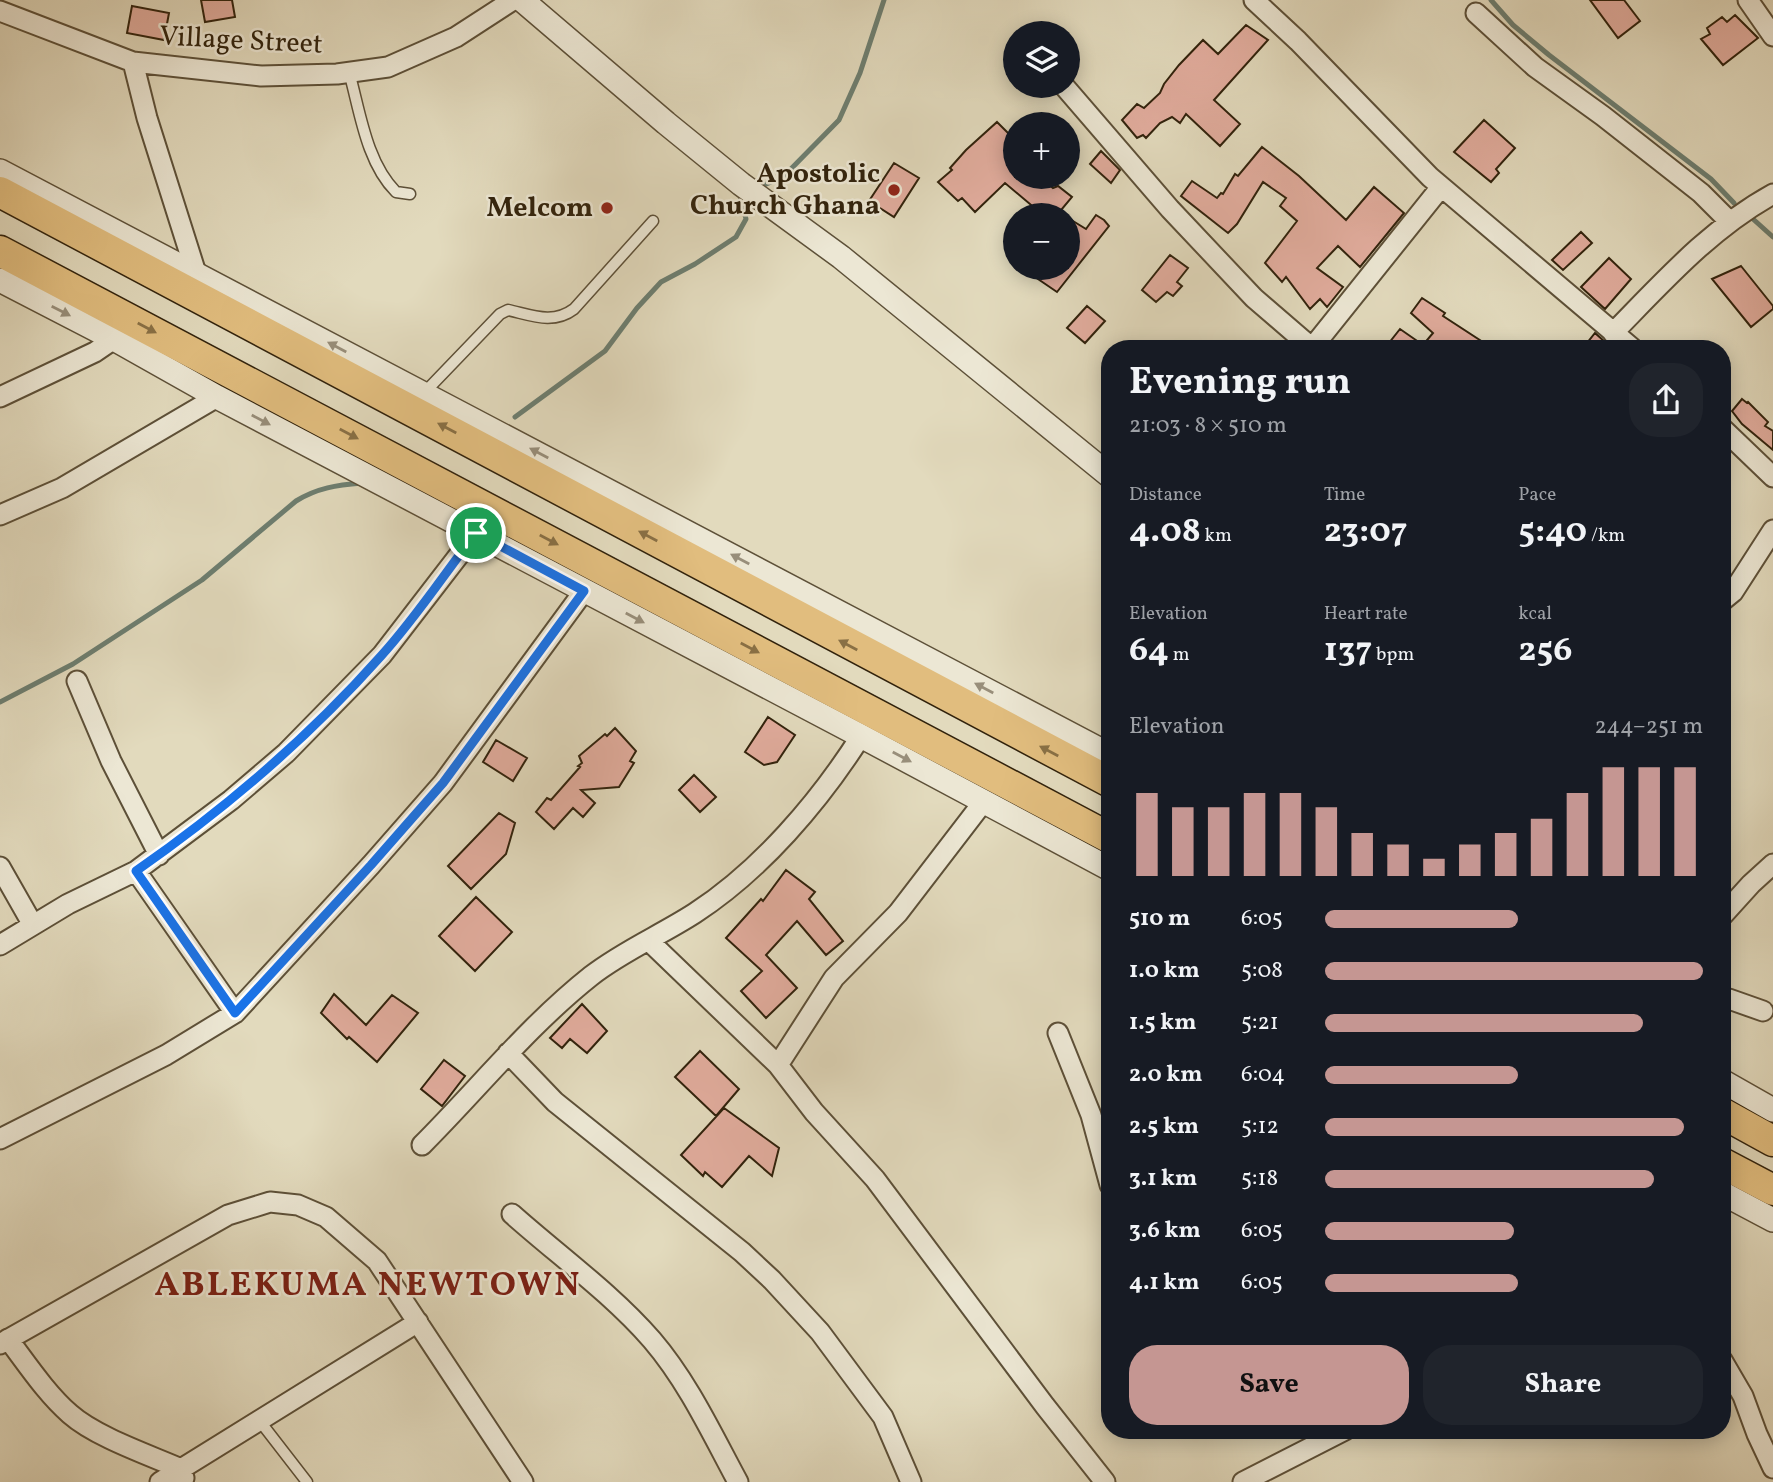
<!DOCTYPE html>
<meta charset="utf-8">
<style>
:root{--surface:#171b24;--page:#20242c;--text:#f1f3f6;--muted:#9ea1a6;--accent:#c59692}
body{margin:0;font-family:Vollkorn,serif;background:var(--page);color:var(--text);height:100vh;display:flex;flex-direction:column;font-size:26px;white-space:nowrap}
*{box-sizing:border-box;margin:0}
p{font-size:23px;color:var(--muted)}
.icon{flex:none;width:38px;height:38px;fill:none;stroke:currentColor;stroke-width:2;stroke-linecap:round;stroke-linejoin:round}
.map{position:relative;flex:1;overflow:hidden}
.panel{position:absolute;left:1101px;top:340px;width:630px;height:1099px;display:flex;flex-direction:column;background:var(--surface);border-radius:28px;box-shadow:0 4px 18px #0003}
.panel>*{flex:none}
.tools{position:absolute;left:1003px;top:21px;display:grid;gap:14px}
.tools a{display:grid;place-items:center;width:77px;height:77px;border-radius:50%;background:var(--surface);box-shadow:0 4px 18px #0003;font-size:35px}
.pin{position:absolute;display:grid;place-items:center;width:60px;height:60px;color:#fff;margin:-30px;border:4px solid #fff;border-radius:50%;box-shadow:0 2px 7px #0007}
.round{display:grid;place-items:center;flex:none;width:74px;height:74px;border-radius:28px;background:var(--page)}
.overview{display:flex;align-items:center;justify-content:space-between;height:119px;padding:0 28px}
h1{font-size:38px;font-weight:700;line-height:52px}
.metrics{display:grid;grid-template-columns:repeat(3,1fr);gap:10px;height:119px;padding:7px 28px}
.metrics div{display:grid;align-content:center}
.metrics b{font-size:35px;font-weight:700}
.metrics small{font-size:19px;font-weight:400}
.metrics p{font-size:19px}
.chart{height:196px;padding:14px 28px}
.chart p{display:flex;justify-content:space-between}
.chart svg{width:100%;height:126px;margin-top:7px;stroke:var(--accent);stroke-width:6}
.action{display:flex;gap:14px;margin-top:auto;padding:14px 28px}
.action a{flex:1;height:80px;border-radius:28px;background:var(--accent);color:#111;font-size:28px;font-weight:700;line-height:80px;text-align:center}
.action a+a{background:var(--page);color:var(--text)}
ul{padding:0 28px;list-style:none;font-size:23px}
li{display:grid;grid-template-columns:112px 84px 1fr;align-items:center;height:52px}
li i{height:18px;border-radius:9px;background:var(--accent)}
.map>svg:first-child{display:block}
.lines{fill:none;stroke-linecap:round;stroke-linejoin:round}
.stream{stroke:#6d7e70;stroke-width:5}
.building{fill:#e1ac9d;stroke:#31220c;stroke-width:2}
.service-casing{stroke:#5d5038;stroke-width:13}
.minor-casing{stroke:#5d5038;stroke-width:23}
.tertiary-casing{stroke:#5d5038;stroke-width:26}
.primary-casing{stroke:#31220c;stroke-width:33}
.service{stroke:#ece7d4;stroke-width:10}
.minor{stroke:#ece7d4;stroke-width:19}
.tertiary{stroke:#ece7d4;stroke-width:23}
.primary{stroke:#e1bd7e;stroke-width:30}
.oneway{fill:#988e7a}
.oneway2{fill:#897045}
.route-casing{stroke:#fff;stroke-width:14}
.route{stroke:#1a73e8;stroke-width:9}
.poi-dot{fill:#8f2418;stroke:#ece7d4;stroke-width:2.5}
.labels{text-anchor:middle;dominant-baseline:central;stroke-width:5;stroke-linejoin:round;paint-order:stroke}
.street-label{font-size:28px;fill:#31220c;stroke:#ece7d4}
.poi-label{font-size:28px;font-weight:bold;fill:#31220c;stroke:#ece7d4;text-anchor:end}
.district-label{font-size:35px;font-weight:bold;letter-spacing:2px;fill:#7a1f14;stroke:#ece7d4}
</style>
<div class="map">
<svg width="1773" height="1482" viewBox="0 0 1773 1482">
<rect width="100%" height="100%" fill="#e2dabd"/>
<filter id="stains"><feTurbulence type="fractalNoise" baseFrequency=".00286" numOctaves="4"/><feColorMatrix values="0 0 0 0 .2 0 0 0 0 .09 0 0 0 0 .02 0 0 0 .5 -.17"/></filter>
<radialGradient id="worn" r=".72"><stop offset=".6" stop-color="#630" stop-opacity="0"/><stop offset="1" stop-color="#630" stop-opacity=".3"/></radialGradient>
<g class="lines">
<path class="stream" d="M1491,0L1513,25L1549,55L1711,179L1734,203
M759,187L783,177L839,120L860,73L884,0
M1753,219L1773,237
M515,417L605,351L637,308L661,282L695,264L736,237L746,219L739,191
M0,702L73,664L202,580L296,501C317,488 337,485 362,483"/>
</g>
<path class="building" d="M201,0H232L235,17L205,22Z
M1590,0H1624L1640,21L1618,38Z
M132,6L169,13L164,40L127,33Z
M1735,15L1758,38L1723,65L1701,39L1710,34L1707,28L1722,17L1727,22Z
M1246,25L1268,40L1214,100L1240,124L1220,146L1186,114L1180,123L1172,117L1160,123L1146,138L1143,135L1137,138L1122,120L1137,104L1144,108L1160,93L1164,84L1179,65L1203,40L1218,54Z
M1484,120L1515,148L1496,169L1499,173L1491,182L1454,152Z
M997,122L1015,140V177H1040L1053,188L1058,186L1072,197L1057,215H1043L1005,183L975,212L962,198L958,201L938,182L952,170L950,168L966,150Z
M1262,147L1299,176L1346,220L1374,187L1404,213L1360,267L1338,246L1317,268L1343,287L1327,307L1320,299L1310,309L1286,277L1282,282L1265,263L1297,221L1280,206L1286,198L1263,182L1237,224L1228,233L1181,196L1192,181L1217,198L1221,193L1223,194L1235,174L1238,176Z
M1101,151L1120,170L1111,183L1090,164Z
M894,163L919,178L894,217L869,201Z
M1096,215L1104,220L1109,226L1057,292L1035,277L1040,268H1068V218L1086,229Z
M1581,232L1592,243L1563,270L1552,260Z
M1170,255L1188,268L1177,282L1182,286L1173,296L1167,292L1156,302L1142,290Z
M1609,258L1631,279L1605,309L1581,287Z
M1741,266L1773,306V309L1751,327L1712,279Z
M1422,298L1445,313L1443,316L1492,348H1385L1400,329L1423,345L1433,333L1411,313Z
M1087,306L1105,321L1085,343L1067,328Z
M1595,333L1605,342L1613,348H1583Z
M1742,399L1747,403L1748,402L1768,422L1765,426L1773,431V450L1742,424L1732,411Z
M768,717L795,735L777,762L764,765L745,752Z
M615,728L636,751L630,761L634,763L619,787L581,790L595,803L583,817L573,808L554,829L536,812L547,798L551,800L580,767L578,766L582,763L579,756L605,734L607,736Z
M496,740L527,758L513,781L483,762Z
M694,775L716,797L700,812L679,790Z
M499,813L515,823L506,854L471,889L448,866Z
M786,870L815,892L809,899L843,941L826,955L797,921L766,955L797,988L766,1018L741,991L762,971L726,938L761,899L763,901Z
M476,897L512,932L475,971L439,936Z
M334,994L366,1025L392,995L418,1013L377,1062L349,1037L347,1039L321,1013Z
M582,1004L607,1031L587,1053L570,1039L562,1048L550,1038Z
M700,1051L739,1089L716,1116L675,1077Z
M444,1060L465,1076L442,1106L421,1089Z
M724,1108L779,1148L772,1176L749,1156L722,1187L705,1172L703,1176L681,1155Z"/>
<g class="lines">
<defs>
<path id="service" d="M349,72C360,111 366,162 396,192L410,194
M425,392L500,314L508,310C531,315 553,325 574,309L653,221
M259,1420L307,1482"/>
<path id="minor" d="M1254,0L1298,41L1430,177L1632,348
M1748,0L1773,36
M0,11L133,62L261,76L337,74L388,67L456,37L513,0
M1476,13L1535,67L1603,116L1701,193L1729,221
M133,62L147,118L196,273
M1064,86L1170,209L1254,298L1312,348L1441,187
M1613,333C1663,282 1711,228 1773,194
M0,397L95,352L114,339
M1722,428L1773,477
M0,515L62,488L217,397
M1722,601L1733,592L1773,530
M77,681L111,761L159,855
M0,867L33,925
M136,871L235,1013
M1722,916L1751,884L1773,864
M649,941L778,1065L814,1112L875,1179L1045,1406L1105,1482
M0,945L68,904L136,871L231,800L286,753L382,655L476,533
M1722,1001L1729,999L1763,1011
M1058,1033L1091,1115L1110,1185
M508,1053L555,1102L742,1252L772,1280L820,1332L883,1417L911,1482
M778,1065L834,978L898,913L984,801
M0,1139L166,1055L235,1013L371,865L443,783L584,591
M422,1145C478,1089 528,1026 591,976C623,951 661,935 695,913C761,870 819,802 861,736
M512,1214C558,1255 611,1293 652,1340C688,1382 712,1434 738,1482
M8,1339C27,1364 46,1393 70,1414C96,1437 149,1455 181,1469L184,1478
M0,1344L228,1215L270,1202L298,1205L326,1217L377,1261L523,1482
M1722,1360L1743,1396L1757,1434L1773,1468
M160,1482L418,1322
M1243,1482L1345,1430"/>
<path id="tertiary" d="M522,0L666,123L741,184L841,257L1110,476
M0,171L1110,755
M0,280L114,339L217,397L861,736L1110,869
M1722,1081L1773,1110
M1722,1193L1773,1220"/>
<path id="primary" d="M0,192C371,386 738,588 1110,782
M0,251L1110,838
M1722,1113L1773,1141
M1722,1163L1773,1190"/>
</defs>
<use href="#service" class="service-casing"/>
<use href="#minor" class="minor-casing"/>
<use href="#tertiary" class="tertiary-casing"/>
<use href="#primary" class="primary-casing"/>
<use href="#service" class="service"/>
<use href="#minor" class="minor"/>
<use href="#tertiary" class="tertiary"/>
<use href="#primary" class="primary"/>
</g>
<defs><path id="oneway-solid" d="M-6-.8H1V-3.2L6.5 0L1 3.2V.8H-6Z" transform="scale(1.75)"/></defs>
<g class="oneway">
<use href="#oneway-solid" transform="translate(61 311) rotate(27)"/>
<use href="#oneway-solid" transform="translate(337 347) rotate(-152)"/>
<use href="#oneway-solid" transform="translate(261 420) rotate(28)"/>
<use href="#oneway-solid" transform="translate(539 453) rotate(-152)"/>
<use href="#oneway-solid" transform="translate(740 559) rotate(-152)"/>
<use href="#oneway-solid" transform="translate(635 618) rotate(28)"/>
<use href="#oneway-solid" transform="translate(984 688) rotate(-152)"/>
<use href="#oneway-solid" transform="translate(902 757) rotate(28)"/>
</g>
<g class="oneway2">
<use href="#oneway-solid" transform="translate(147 328) rotate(28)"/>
<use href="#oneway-solid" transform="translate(447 428) rotate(-152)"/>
<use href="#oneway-solid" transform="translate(349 434) rotate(28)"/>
<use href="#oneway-solid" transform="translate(648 536) rotate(-152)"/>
<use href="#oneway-solid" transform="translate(549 540) rotate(28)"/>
<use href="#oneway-solid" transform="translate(848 645) rotate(-152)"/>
<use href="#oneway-solid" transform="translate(750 648) rotate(28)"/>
<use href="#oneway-solid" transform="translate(1049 751) rotate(-152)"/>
</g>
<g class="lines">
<defs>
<path id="route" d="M476,533L584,591L443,783L371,865L235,1013L136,871C225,809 309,737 381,656C415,619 445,573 476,533Z"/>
</defs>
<use href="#route" class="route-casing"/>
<use href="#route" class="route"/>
</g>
<g class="poi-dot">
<circle cx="894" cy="190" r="7"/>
<circle cx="607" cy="208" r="7"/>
</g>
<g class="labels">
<g class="street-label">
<text transform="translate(241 41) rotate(3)">Village Street</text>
</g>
<g class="poi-label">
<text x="880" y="174">Apostolic<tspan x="880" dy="32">Church Ghana</tspan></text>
<text x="593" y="208">Melcom</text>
</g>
<g class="district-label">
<text x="368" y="1286">ABLEKUMA NEWTOWN</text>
</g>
</g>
<rect width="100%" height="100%" filter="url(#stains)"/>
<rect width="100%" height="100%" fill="url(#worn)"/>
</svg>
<div class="tools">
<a><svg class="icon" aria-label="layers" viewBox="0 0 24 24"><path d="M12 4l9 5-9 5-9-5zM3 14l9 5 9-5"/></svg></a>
<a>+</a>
<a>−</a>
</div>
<div class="pin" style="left:476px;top:533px;background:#1e9e55"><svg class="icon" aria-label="arrive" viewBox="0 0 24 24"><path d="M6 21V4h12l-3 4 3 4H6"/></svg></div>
<section class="panel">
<div class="overview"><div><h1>Evening run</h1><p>21:03 · 8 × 510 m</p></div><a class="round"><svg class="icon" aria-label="share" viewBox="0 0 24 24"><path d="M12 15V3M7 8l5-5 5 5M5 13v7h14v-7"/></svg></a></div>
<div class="metrics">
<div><p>Distance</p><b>4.08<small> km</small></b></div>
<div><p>Time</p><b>23:07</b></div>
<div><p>Pace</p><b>5:40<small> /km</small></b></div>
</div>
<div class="metrics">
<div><p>Elevation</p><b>64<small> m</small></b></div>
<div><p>Heart rate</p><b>137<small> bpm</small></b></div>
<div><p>kcal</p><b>256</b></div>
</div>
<div class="chart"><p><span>Elevation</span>244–251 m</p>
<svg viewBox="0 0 160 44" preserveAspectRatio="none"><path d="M5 44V15M15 44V20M25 44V20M35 44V15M45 44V15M55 44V20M65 44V29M75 44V33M85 44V38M95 44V33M105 44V29M115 44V24M125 44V15M135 44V6M145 44V6M155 44V6"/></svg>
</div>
<ul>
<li><b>510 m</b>6:05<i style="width:51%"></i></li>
<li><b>1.0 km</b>5:08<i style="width:100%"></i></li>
<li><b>1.5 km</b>5:21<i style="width:84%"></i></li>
<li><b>2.0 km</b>6:04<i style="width:51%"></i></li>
<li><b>2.5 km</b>5:12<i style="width:95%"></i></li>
<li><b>3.1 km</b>5:18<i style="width:87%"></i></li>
<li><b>3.6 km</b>6:05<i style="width:50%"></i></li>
<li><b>4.1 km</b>6:05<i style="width:51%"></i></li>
</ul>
<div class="action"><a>Save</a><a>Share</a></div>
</section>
</div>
